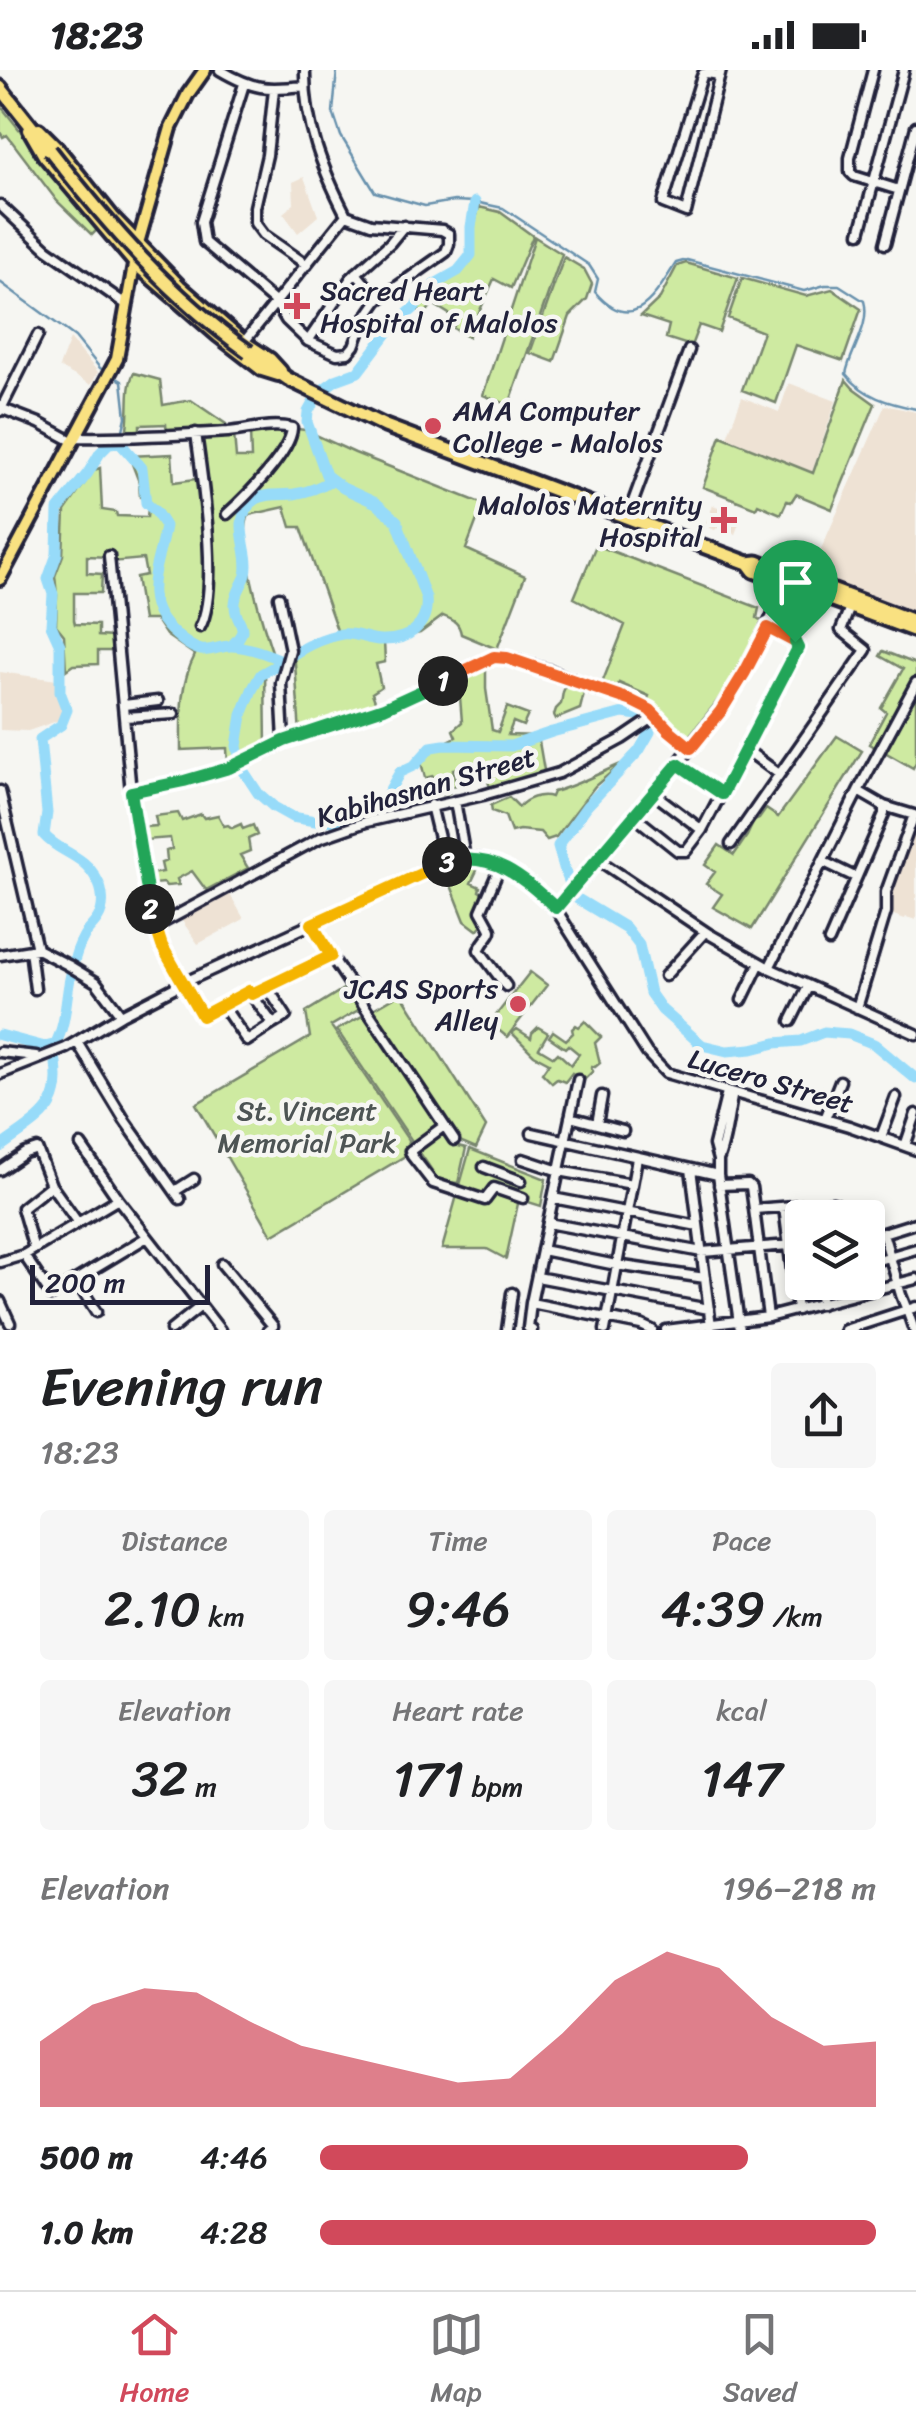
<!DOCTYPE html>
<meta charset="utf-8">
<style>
:root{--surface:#fff;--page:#f6f6f6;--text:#202124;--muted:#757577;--line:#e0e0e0;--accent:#d1495b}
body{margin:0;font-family:Sriracha,sans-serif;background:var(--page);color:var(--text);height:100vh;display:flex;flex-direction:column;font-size:38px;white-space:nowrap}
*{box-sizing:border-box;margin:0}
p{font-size:32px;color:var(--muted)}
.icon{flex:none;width:55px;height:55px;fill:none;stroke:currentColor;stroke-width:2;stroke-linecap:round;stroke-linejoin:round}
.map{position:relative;height:1260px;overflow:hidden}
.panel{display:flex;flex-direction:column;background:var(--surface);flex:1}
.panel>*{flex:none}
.buttons{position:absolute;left:785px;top:1130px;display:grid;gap:20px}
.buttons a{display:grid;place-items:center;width:100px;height:100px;border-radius:10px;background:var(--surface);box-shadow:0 5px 15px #0003;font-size:50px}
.scale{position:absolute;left:30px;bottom:25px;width:180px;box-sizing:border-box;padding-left:10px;border:5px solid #22223b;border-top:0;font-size:28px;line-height:35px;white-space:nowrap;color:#22223b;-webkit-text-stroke:8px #f6f6f2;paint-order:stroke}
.pin{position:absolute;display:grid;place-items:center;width:85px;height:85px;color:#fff;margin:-102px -42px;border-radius:50% 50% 50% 0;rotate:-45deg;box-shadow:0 0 10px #0007}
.pin .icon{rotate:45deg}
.km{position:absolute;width:50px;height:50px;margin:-25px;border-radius:50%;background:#222;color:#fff;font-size:28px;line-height:50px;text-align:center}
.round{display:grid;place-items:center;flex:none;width:105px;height:105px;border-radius:10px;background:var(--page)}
.head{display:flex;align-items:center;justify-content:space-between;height:170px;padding:0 40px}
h1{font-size:55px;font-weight:600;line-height:75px}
.figures{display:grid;grid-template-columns:repeat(3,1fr);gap:15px;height:170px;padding:10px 40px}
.figures div{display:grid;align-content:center;border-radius:10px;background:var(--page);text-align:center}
.figures b{font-size:50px;font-weight:600}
.figures small{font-size:28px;font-weight:400}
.figures p{font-size:28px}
.chart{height:280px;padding:20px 40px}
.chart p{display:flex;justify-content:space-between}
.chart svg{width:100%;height:180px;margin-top:10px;fill:var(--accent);opacity:.7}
ul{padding:0 40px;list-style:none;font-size:32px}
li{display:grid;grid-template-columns:160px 120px 1fr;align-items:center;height:75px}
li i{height:25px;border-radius:12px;background:var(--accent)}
.status{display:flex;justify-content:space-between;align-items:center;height:70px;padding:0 50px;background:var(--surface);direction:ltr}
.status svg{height:28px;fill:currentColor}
.dock{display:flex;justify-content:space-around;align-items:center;height:140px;border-top:2px solid var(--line);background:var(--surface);font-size:28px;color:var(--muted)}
.dock a{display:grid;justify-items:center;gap:5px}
.dock .current{color:var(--accent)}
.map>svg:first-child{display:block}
.built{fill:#eee2d4}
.green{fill:#ceeaa1;stroke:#78866e;stroke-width:2.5}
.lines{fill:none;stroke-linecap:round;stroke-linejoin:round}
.stream{stroke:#6891ad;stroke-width:2.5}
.river{stroke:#97dbf9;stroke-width:11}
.minor-casing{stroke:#22223b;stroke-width:15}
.major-casing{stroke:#22223b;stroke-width:18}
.highway-casing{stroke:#22223b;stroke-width:19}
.minor{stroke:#f6f6f2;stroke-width:8}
.major{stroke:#f9e181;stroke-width:10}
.highway{stroke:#f9e181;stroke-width:11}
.highway-bridge-casing{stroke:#22223b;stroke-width:19;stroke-linecap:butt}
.highway-bridge{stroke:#f9e181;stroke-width:11}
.split-1-casing{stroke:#fff;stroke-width:20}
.split-2-casing{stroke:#fff;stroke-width:20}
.split-3-casing{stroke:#fff;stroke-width:20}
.split-4-casing{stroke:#fff;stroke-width:20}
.split-1{stroke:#f0652b;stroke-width:12}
.split-2{stroke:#22a559;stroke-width:12}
.split-3{stroke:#f5b400;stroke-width:12}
.split-4{stroke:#22a559;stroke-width:12}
.poi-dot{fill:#d1495b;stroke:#f6f6f2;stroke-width:4}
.labels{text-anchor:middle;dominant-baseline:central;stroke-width:9;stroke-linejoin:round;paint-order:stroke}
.poi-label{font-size:28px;fill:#22223b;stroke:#f6f6f2;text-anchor:start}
.street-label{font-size:28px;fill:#22223b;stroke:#f6f6f2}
.park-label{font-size:28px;fill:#4d5454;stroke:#f6f6f2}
</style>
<div class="status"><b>18:23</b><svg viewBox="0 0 49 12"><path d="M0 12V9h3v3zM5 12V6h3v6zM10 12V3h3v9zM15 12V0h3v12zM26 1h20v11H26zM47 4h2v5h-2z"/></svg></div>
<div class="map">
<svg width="916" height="1260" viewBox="0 0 916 1260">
<rect width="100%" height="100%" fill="#f6f6f2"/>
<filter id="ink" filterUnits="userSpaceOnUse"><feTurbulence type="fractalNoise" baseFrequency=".01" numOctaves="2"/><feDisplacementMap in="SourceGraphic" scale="20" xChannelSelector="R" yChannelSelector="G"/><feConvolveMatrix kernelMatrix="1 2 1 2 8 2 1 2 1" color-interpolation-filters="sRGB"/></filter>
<g filter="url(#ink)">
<path class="built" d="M304,107L318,146L298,163L283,143L294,134L293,112Z
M70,269L98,302L91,315L59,297Z
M789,313L836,331L812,402L727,367L742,327L779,342Z
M885,335L916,342V541L913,545L810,504Z
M713,435L742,446L735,464L731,463L730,466L717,458L715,460L709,458L710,455L706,453Z
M0,602L57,610L64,639L60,650L28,661L0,660Z
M913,745L916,746V850L906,847L905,849L882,841Z
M227,819L244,849L198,874L178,845Z"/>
<path class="green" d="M0,35L98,159L92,165L57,131L7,65L3,67L0,62Z
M479,137L500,142L533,166L511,218L494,209L468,267L453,258L457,249L433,234L425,244L416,239L436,216L459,203L474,186V157Z
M535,167L562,184L509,335L483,325Z
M564,187L584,199L592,214L587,229L570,246L554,292L530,283Z
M686,193L738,208L719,262L699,255L691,276L666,268L669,255L641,246L660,228L677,196Z
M742,208L806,226L832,219L861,239L843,291L796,275L776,333L742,320L763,262L728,248Z
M134,303L160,310L163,335L191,330L226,354V362L167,364L166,354L140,355V365L126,364C131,344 125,319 134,303Z
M846,310L853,318L875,334L832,439L796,424L791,432L787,431L781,444L758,434L756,438L703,417L721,366L813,403Z
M290,358L305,360L355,383L483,434L466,479L525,506L497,579L461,564C459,552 453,550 443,546L420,563L384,571L385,592L376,594L381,617L372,623L378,639L300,664L294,579L338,563L301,457H291L285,437L249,445C236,473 265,562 276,593L265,598L266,678L228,696L227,678L181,680C181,646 179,616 195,585L166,565L156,550H143L136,507L146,505L143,489L111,492L110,487L87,486V503L102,504L101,523H74V550L75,554L98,555V566L113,567L116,581H98V594L73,595L66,600L64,565L56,555L57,525L55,506L63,485L65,441L94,400L100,398L102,440L116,442L117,446L147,447L149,429L140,427L139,412L129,386L172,384L174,412L203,408L199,370L202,366L234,364L236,388H251L250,362Z
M596,475L759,538L757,548L763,552L727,619L685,671L646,635L649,626L619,613L614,626L599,621L625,555L574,528Z
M883,581L916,594V610L881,681L869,674L886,642L881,638L903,599L880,586Z
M486,592V619L492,660L498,662L507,637L528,645L523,656L513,652L508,665L538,666L545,706L491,721L487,708L471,711L467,696L453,699L456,715L448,717L449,723L437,725L433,706L425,708L421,692L432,679L456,667L453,660L462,652L460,627L453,609Z
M572,614L579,617L584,623L580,639L556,649L554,645L556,639L561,634L563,622L566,615Z
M916,618V692L913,698L883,681Z
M837,666L862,681L752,859L713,837L722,824L706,814L715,802L705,795L719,775L734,785L747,766L754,751L759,749L766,739L778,747Z
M621,694L595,716L556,767L547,770L540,762L519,760L511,762L505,746L492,741L491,735L509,727L519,737C525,729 541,723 551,727L553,722C576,716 599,703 621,694Z
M178,743L182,751L201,744L204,748L218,745L224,756L228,755L232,758L241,754L243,759L253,755L257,765L248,769L250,781L240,785L248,798L206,820L192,801L177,809L179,815L166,816L164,813L152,814L150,804L163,802L161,793L167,791L166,781L172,779L170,768L145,770L143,757L157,756L155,746Z
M468,793L480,794L471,813L480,817L479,821L490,827L480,843L486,851L477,860L465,851L445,800Z
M530,902L547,915L507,967L490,953Z
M345,918L360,939L331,956L415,1080L272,1165L196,1034L310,967L306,942Z
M401,923L486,1057L476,1078L457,1070L370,941Z
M366,944L454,1075L466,1078L458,1113L439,1111L337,960Z
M585,951L601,967L595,973L600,993L595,997L592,996L591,998L593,1001L585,1009L580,1004L577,1006L572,1003L565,1012L557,1009L552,1013L542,1003L549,993L534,985L512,963L517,959L531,968L532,963L538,957L548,963L539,978L554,987L558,983L571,995L579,984L568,975L565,978L549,967L553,961L566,970L573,963L572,959L576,955L579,957Z
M470,1079L546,1109L541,1136L519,1129L506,1189L487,1179H442Z"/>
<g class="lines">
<path class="stream" d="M337,0L333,42L341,66L375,122L425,136L454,131L475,132L503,138L589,195L598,209L595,222C634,267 655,225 676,193L687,190L804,221L825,215H839L864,231C871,255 850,281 846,304C864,327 888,333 916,339
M0,212L75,267L100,298L105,301
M112,305L122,311L126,347L120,373"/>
<path class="river" d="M325,318L336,310L358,302L392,257L413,239L435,214L458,201L471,185V157L475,132
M231,576C254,555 234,555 235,534C235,524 243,514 246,505C252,480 228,449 255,430C266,423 282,425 294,424C308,422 319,418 331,410
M284,591C301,578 320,568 342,564C355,562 368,570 381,570C408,571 429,556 426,528L397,451L376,433L343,418L326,405L307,352L308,342L313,333
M650,662L639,681L587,736L558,776L565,801L576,828L626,858L639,875L650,923L662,940L702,975L727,981L752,979L775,973L801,971L824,962L849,964L874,974L916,1009
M0,965L45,977L53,975
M53,975L56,973C68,949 65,922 73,896C75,886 79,875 84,866C88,859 94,855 98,848C105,837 103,820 97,810C84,784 61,784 44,765L47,743L40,669L61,655L67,640L60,622V575L51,555L53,524L48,509L57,484L58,440L88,403L100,383L109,374L120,373L142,398L146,433L156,442L165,456C159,496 136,531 175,564C182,570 191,578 201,580C211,582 222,575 232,576C250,577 267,584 284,591L261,604L252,620L242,645L237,676L241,697L258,723L274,737L292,747L315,751L340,750L384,730L400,702L415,695L431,677L444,675L511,676L552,662L623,643L638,645
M0,1077C47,1043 66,1038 53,975"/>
<defs>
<path id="minor" d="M220,0C254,20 266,20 305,16
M873,0L850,88V102L854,106L899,120
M719,5L707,3L703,4L701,9L663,133L686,142L721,0
M244,14L201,152L204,172L276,233L286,250L308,271L337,284L348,283L354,276L364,250L378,230L446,182L449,174V164L442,160L371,154L346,145C322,98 304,53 305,0
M274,19L267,85L255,137V153L264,165L307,195
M0,135L47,179L127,235
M860,163L904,0
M885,174L916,57
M356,203L378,230
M308,271L351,208L390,173L404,156
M244,272L346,145
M0,338L39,353L74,372
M0,341L38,265
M196,363C202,408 220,520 200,557
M77,367C128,368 178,365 228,362C249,360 271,353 292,358C291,382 246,427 227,444
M627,448L689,280
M109,486L131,722L150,836L162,876L202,946L249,921L252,925
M279,527L290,580L281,613L284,671
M124,635L158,631
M125,647L174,644
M745,679L779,704
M678,694L722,724
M0,721L37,879
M131,722L184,711L229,698L284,671L384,638L494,587L507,588L552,601L590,617L631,630L650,641L669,660L691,678
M653,723L702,760
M455,731L465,788
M431,735L445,793
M634,746L678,781H686L702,760L798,578L795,572L768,558
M731,774L866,580L841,560L850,537
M597,789L709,864L769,898L916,964
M824,792L855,807
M500,797L481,841C497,870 492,855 479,880L506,916
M555,838L566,828L721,641L745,602L789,510
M312,854L331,886L454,1070
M155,857L320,768L366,752L483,725L559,703L622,669L656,646
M829,871L884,744V736L858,721
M30,880L35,919
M0,885L37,879L68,895L96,912L121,945
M769,898L858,721L916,613
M665,906L705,862
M267,917L286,946L273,954L252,925L331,886
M742,930L760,893
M223,936L247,971L273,954
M857,938L886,842V822L914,745L884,736
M791,951L808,917
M77,972L125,1051L180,1129
M0,982L36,986
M0,1004L66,978L121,945L183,913L445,793L465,788L479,789L500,797L531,815L555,838L647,983L666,1003L849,1056L916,1080
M727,1022L714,1075L718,1090C726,1073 728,1043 733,1023
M570,1047L623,1061
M825,1049L840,1011
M597,1054L602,1026
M444,1056L410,1081L412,1086L433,1113L485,1130L494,1118L523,1128
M532,1063L718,1105
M881,1067L896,1027
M81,1075L118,1129L220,1260
M905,1076L916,1044
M523,1089L559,1101L632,1114
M718,1090V1105L740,1260
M484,1097L521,1111
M691,1099L711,1256
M0,1100L25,1083L37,1079L51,1115L78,1153
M719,1115L748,1114L751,1117L754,1139L833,1133L838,1135V1148
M175,1121L194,1109
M553,1128L698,1156
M784,1137L797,1240
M754,1139L768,1247
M548,1153L702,1182L802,1174
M883,1163L915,1153
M868,1166L883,1163L901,1225L907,1240L916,1237
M34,1179L22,1138L51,1115
M542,1180L616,1195L705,1208
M24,1185L51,1225L147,1167
M0,1192L24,1185L118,1129
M868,1193L916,1179
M222,1194L273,1256L268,1260
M537,1207L709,1239
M76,1210L96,1242
M818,1212L821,1234
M0,1231L10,1253
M531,1233L641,1255L652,1260
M171,1260L201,1236
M507,1260L512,1223
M532,1260L528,1258L531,1233L578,1010
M605,1260L637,1088
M666,1260L768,1247L916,1209
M845,1260L907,1240L914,1260"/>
<path id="major" d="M39,59L56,76L113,147L180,216L244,272L270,289L281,301
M29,60L44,86L135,194L218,266L262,300L278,305
M0,509L117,289L138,173L171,58L188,24L205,0"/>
<path id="highway" d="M0,17L50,80
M249,282L288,309L385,356L748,493L757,492L916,552
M748,493L754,501L916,561"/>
</defs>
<use href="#minor" class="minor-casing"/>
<use href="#major" class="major-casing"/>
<use href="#highway" class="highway-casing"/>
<use href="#minor" class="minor"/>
<use href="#major" class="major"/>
<use href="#highway" class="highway"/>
<defs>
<path id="highway-bridge" d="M50,80C109,156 170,226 249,282"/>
</defs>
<use href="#highway-bridge" class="highway-bridge-casing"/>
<use href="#highway-bridge" class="highway-bridge"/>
</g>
</g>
<g class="lines" filter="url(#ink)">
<defs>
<path id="split-1" d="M443,611L494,587L507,588L630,630L650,640L669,660L691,678L721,641L745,602L768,558L795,572"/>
<path id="split-2" d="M150,839L131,722L184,711L229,698L284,671L384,638L443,611"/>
<path id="split-3" d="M150,839L162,876L202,946L249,921L252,924L331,886L312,854L447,792"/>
<path id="split-4" d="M447,792C494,781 523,808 556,838L678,694L722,724L798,578L795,572"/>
</defs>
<use href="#split-1" class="split-1-casing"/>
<use href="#split-2" class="split-2-casing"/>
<use href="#split-3" class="split-3-casing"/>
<use href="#split-4" class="split-4-casing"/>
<use href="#split-1" class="split-1"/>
<use href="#split-2" class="split-2"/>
<use href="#split-3" class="split-3"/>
<use href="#split-4" class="split-4"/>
</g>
<g class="poi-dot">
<path d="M292 221h10v10h10v10h-10v10h-10v-10h-10v-10h10z"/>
<circle cx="433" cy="356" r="10"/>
<path d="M719 435h10v10h10v10h-10v10h-10v-10h-10v-10h10z"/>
<circle cx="518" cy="934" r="10"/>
</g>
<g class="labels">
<g class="poi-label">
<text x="320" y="220">Sacred Heart<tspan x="320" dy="32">Hospital of Malolos</tspan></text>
<text x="453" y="340">AMA Computer<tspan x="453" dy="32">College - Malolos</tspan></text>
<text x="702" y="434" text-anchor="end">Malolos Maternity<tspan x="702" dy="32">Hospital</tspan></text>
<text x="498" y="918" text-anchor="end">JCAS Sports<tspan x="498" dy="32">Alley</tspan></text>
</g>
<g class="street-label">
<text transform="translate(426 717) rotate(-16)">Kabihasnan Street</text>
<text transform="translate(771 1011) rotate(16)">Lucero Street</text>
</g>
<g class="park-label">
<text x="307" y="1040">St. Vincent<tspan x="307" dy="32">Memorial Park</tspan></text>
</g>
</g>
</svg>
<div class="buttons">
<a><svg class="icon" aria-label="layers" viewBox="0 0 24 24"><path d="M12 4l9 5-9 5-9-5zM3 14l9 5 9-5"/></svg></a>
</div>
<div class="scale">200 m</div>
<div class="pin" style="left:795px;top:572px;background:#1e9e55"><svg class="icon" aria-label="arrive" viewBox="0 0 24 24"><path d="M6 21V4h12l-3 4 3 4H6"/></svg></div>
<b class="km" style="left:443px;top:611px">1</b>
<b class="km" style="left:150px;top:839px">2</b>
<b class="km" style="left:447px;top:792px">3</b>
</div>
<section class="panel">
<div class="head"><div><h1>Evening run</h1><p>18:23</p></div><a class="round"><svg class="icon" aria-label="share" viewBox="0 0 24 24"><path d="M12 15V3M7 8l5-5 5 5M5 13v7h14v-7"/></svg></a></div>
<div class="figures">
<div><p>Distance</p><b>2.10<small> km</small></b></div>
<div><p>Time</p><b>9:46</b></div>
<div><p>Pace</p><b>4:39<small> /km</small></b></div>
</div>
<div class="figures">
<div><p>Elevation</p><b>32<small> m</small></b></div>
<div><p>Heart rate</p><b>171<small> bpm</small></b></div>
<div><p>kcal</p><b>147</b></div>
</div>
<div class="chart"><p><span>Elevation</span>196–218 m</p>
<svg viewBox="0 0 160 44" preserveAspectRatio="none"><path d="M0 44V28L10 19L20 15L30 16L40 23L50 29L60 32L70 35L80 38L90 37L100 26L110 13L120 6L130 10L140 22L150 29L160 28V44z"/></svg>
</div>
<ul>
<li><b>500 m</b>4:46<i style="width:77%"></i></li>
<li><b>1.0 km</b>4:28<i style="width:100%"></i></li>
</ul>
</section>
<nav class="dock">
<a class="current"><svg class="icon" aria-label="home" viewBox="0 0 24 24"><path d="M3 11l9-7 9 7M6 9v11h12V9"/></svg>Home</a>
<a><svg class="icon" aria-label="map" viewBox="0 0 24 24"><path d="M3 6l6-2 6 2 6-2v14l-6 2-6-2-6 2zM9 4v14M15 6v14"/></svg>Map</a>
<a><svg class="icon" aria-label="saved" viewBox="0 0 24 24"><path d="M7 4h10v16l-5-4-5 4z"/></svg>Saved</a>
</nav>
